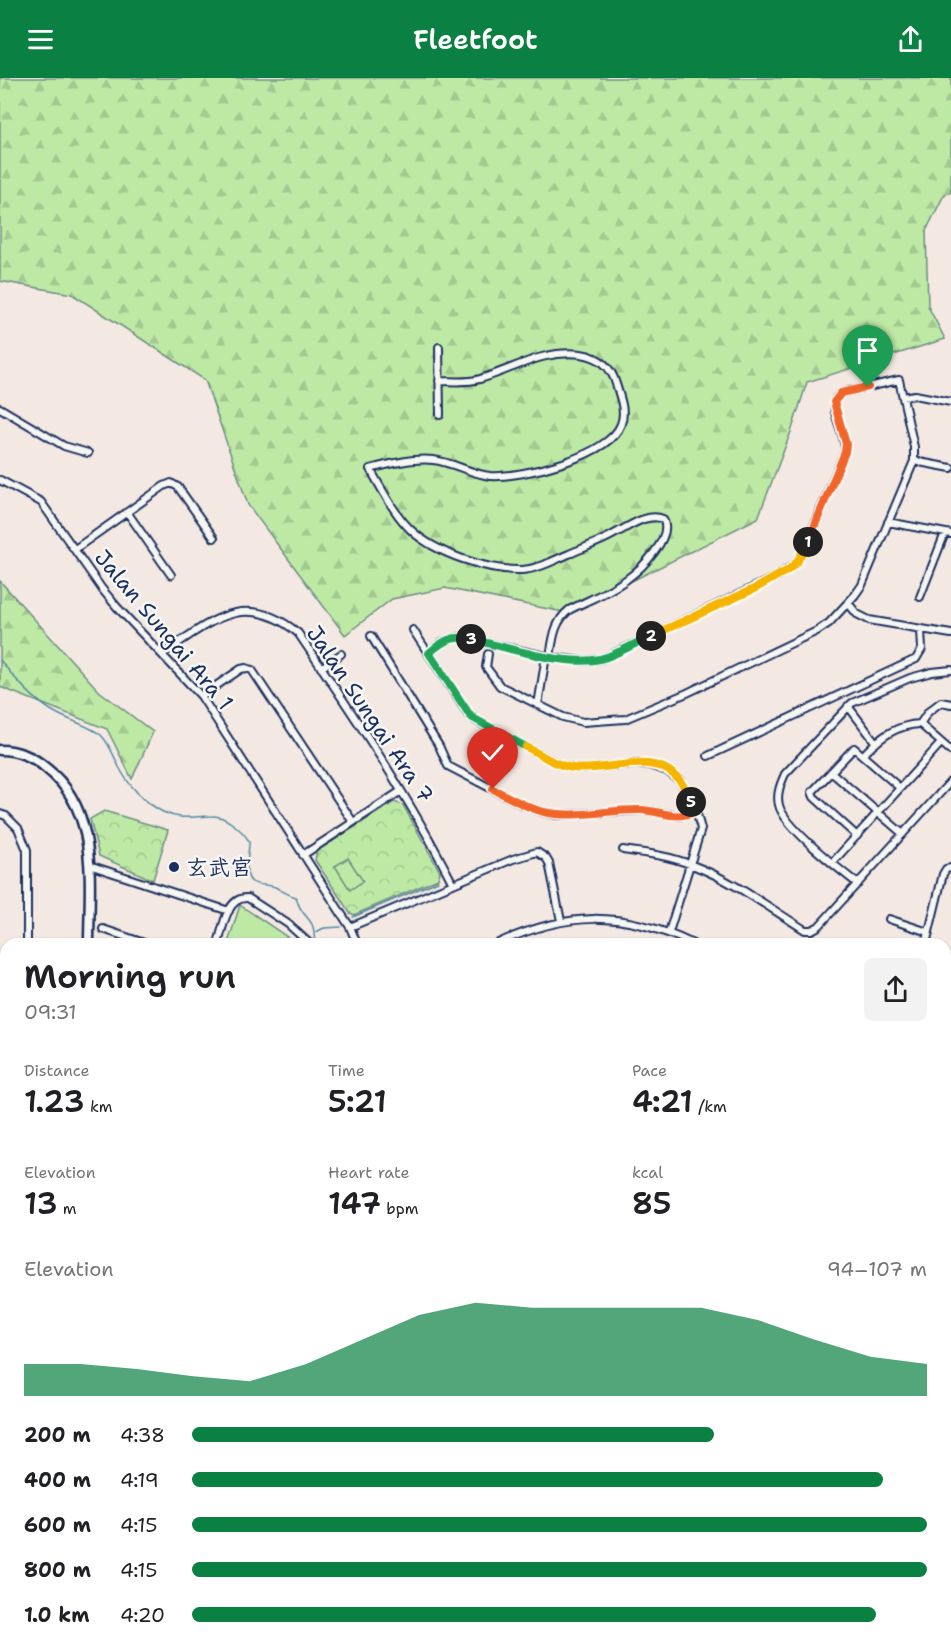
<!DOCTYPE html>
<meta charset="utf-8">
<style>
:root{--surface:#fff;--page:#f2f2f2;--text:#202124;--muted:#757577;--accent:#0b8043}
body{margin:0;font-family:"Shantell Sans","LXGW WenKai TC",sans-serif;background:var(--page);color:var(--text);height:100vh;display:flex;flex-direction:column;font-size:22px;white-space:nowrap}
*{box-sizing:border-box;margin:0}
p{font-size:20px;color:var(--muted)}
.icon{flex:none;width:33px;height:33px;fill:none;stroke:currentColor;stroke-width:2;stroke-linecap:round;stroke-linejoin:round}
.map{position:relative;flex:1;overflow:hidden}
.sheet{position:absolute;left:0px;top:860px;width:951px;height:712px;display:flex;flex-direction:column;background:var(--surface);border-radius:18px 18px 0 0;box-shadow:0 2px 4px #0004}
.sheet>*{flex:none}
.pin{position:absolute;display:grid;place-items:center;width:51px;height:51px;color:#fff;margin:-62px -26px;border-radius:50% 50% 50% 0;rotate:-45deg;box-shadow:0 0 6px #0007}
.pin .icon{rotate:45deg}
.km{position:absolute;width:30px;height:30px;margin:-15px;border-radius:50%;background:#222;color:#fff;font-size:16px;line-height:30px;text-align:center}
.round{display:grid;place-items:center;flex:none;width:63px;height:63px;border-radius:9px;background:var(--page)}
.overview{display:flex;align-items:center;justify-content:space-between;height:102px;padding:0 24px}
h1{font-size:33px;font-weight:600;line-height:45px}
.stats{display:grid;grid-template-columns:repeat(3,1fr);gap:9px;height:102px;padding:6px 24px}
.stats div{display:grid;align-content:center}
.stats b{font-size:30px;font-weight:600}
.stats small{font-size:16px;font-weight:400}
.stats p{font-size:16px}
.chart{height:168px;padding:12px 24px}
.chart p{display:flex;justify-content:space-between}
.chart svg{width:100%;height:108px;margin-top:6px;fill:var(--accent);opacity:.7}
ul{padding:0 24px;list-style:none;font-size:20px}
li{display:grid;grid-template-columns:96px 72px 1fr;align-items:center;height:45px}
li i{height:15px;border-radius:8px;background:var(--accent)}
header{display:flex;justify-content:space-between;align-items:center;height:78px;padding:0 24px;background:var(--accent);color:#fff;font-size:27px;font-weight:600}
.map>svg:first-child{display:block}
.built{fill:#f2dacf}
.forest{fill:url(#forest-firs);stroke:#6c8c82;stroke-width:1.5}
.park{fill:url(#park-crowns);stroke:#6c8c82;stroke-width:1.5}
.garden{fill:#bee9a5;stroke:#6c8c82;stroke-width:1.5}
.lines{fill:none;stroke-linecap:round;stroke-linejoin:round}
.stream{stroke:#528aa5;stroke-width:1.5}
.river{stroke:#77c6d4;stroke-width:10}
.street-casing{stroke:#1b2f5e;stroke-width:10}
.secondary-casing{stroke:#1b2f5e;stroke-width:13}
.primary-casing{stroke:#1b2f5e;stroke-width:14}
.street{stroke:#f6f6f2;stroke-width:6}
.secondary{stroke:#f6f6f2;stroke-width:8}
.primary{stroke:#f6f6f2;stroke-width:9}
.split-1-casing{stroke:#fff;stroke-width:12}
.split-2-casing{stroke:#fff;stroke-width:12}
.split-3-casing{stroke:#fff;stroke-width:12}
.split-4-casing{stroke:#fff;stroke-width:12}
.split-5-casing{stroke:#fff;stroke-width:12}
.split-6-casing{stroke:#fff;stroke-width:12}
.split-1{stroke:#f0652b;stroke-width:8}
.split-2{stroke:#f5b400;stroke-width:8}
.split-3{stroke:#22a559;stroke-width:8}
.split-4{stroke:#22a559;stroke-width:8}
.split-5{stroke:#f5b400;stroke-width:8}
.split-6{stroke:#f0652b;stroke-width:8}
.poi-dot{fill:#1b2f5e;stroke:#f6f6f2;stroke-width:2}
.labels{text-anchor:middle;dominant-baseline:central;stroke-width:5;stroke-linejoin:round;paint-order:stroke}
.street-label{font-size:22px;fill:#1b2f5e;stroke:#f6f6f2}
.poi-label{font-size:22px;fill:#1b2f5e;stroke:#f6f6f2;text-anchor:start}
</style>
<header><svg class="icon" aria-label="menu" viewBox="0 0 24 24"><path d="M4 6h16M4 12h16M4 18h16"/></svg>Fleetfoot<svg class="icon" aria-label="share" viewBox="0 0 24 24"><path d="M12 15V3M7 8l5-5 5 5M5 13v7h14v-7"/></svg></header>
<div class="map">
<svg width="951" height="1571" viewBox="0 0 951 1571">
<defs>
<pattern id="forest-firs" width="22" height="20" patternUnits="userSpaceOnUse" patternTransform="scale(1.5)"><rect width="22" height="20" fill="#bee9a5"/><path d="M5 1l3.5 6h-7zM16 11l3.5 6h-7z" fill="#a3c890"/></pattern>
<pattern id="park-crowns" width="20" height="18" patternUnits="userSpaceOnUse" patternTransform="scale(1.5)"><rect width="20" height="18" fill="#bee9a5"/><path d="M2 6a3 3 0 1 1 6 0M12 15a3 3 0 1 1 6 0" fill="none" stroke="#a3c890"/></pattern>
</defs>
<rect width="100%" height="100%" fill="#f4e9e2"/>
<filter id="ink" filterUnits="userSpaceOnUse"><feTurbulence type="fractalNoise" baseFrequency=".0167" numOctaves="2"/><feDisplacementMap in="SourceGraphic" scale="12" xChannelSelector="R" yChannelSelector="G"/><feConvolveMatrix kernelMatrix="1 2 1 2 8 2 1 2 1" color-interpolation-filters="sRGB"/></filter>
<g filter="url(#ink)">
<path class="built" d="M0,1407L6,1410V1498L0,1496Z"/>
<path class="forest" d="M0,0H951V114L944,117L926,153L928,228L945,261L807,304L792,351L758,440L568,535L445,510L392,521L345,557L248,427L205,302L72,216L0,203Z
M0,503L99,613L153,654L132,701L107,651L0,609Z"/>
<path class="park" d="M394,724L403,727L440,794L438,801L354,837L350,835L315,782L317,773Z
M104,733L168,752L153,802L99,778L90,741Z"/>
<path class="garden" d="M348,780L363,803L350,812L335,788Z
M240,827L290,861L291,865H228Z"/>
<g class="lines">
<path class="stream" d="M0,582C13,599 36,625 56,635C70,643 88,647 101,657C109,665 114,678 119,689C128,707 145,725 163,734C182,743 193,738 212,738C225,737 242,752 249,763C250,772 242,797 252,804C258,808 268,806 275,809C283,813 286,816 296,819C302,844 317,837 314,866
M353,839L438,803
M316,854L324,850L341,849"/>
<path class="river" d="M312,1571L313,1566"/>
<defs>
<path id="street" d="M439,269L440,337
M439,303C453,303 467,305 480,301C514,291 544,271 581,276C600,279 611,288 616,306C620,319 626,333 621,346C610,378 522,400 490,398C471,396 453,384 433,382C413,380 389,386 370,391C382,411 394,436 411,452C435,475 488,493 522,492C539,491 554,482 569,476C585,469 601,464 616,455C628,449 648,434 663,441C674,459 641,491 627,501C610,514 588,522 569,532C554,544 553,561 550,579
M903,319L915,317L951,324
M0,330L64,368L88,375
M914,383L951,390
M0,402L41,424L102,511L117,529L201,618L350,849L357,866
M127,434L171,497
M888,444L951,456
M75,471L164,408L171,405L178,409L214,460
M920,519L945,455
M848,525L857,536L869,542L951,556
M413,552L468,636L475,642L560,687L572,690L584,691L633,686L649,687L667,693L680,703L696,733L701,751L669,854
M371,558L439,668L448,688L519,725L542,734L557,737L644,732L680,738L696,733
M429,575L442,564L459,559L550,579L583,583L602,581L778,498L797,484L803,474L845,373C846,356 830,336 836,320L841,315L899,302L914,369V383L862,507L855,517L829,545L817,553L687,615L625,641L583,644L563,639L500,608L486,589L488,576
M162,576C210,544 244,511 298,555C353,636 409,718 453,806
M321,590L341,576
M201,618L241,591L246,590L252,592L353,744
M538,627L546,578
M848,628L876,665
M920,646L928,634L941,624L951,626
M866,674C882,658 897,647 920,646L951,673
M708,678L916,581L922,571L921,552
M831,694L903,756
M0,736L6,738L18,750L27,772V866
M857,758L814,719L812,714L854,670L900,710
M623,772C646,775 670,778 692,787C732,802 768,829 805,852H812L819,848L951,703
M303,777L401,713
M832,785L941,665
M89,787L229,833
M858,806C839,791 784,749 779,727C776,716 781,705 785,696L852,625L910,600L932,594L951,592
M889,841L928,854
M350,849L513,781L537,774L546,780L549,785L561,843
M103,851L147,866
M218,866C223,849 227,818 248,820L288,846L310,866
M496,866C567,833 622,832 693,866
M926,866L943,796L946,791L951,790
M945,970H951
M0,993L6,976
M945,1160L951,1161
M945,1214H951
M946,1314L950,1297L949,1225L951,1219
M945,1346L951,1349
M945,1382L951,1387
M0,1399L6,1403
M945,1417L951,1411
M945,1427L951,1433
M0,1489L6,1490
M945,1510L951,1516
M3,1566L6,1571
M27,1566L29,1571
M489,1566V1571
M618,1566L620,1571
M678,1566L680,1571
M737,1566L740,1571
M936,1566L941,1571
M515,1569H570L586,1566
M188,1570L198,1566
M149,1571L155,1566
M385,1571V1566
M437,1571V1566
M764,1571L774,1566
M879,1571L884,1566"/>
<path id="secondary" d="M0,672C17,672 34,679 46,690C100,732 89,805 89,866
M0,1335L6,1221"/>
<path id="primary" d="M945,1298L950,1288
M945,1310L951,1312
M945,1319L951,1322
M0,1509L6,1510
M0,1516L6,1518
M530,1566L536,1568
M509,1571L515,1569"/>
</defs>
<use href="#street" class="street-casing"/>
<use href="#secondary" class="secondary-casing"/>
<use href="#primary" class="primary-casing"/>
<use href="#street" class="street"/>
<use href="#secondary" class="secondary"/>
<use href="#primary" class="primary"/>
</g>
</g>
<g class="lines" filter="url(#ink)">
<defs>
<path id="split-1" d="M808,464L845,374L846,366L834,324L841,315L868,309"/>
<path id="split-2" d="M651,558L756,510L788,492L797,484L808,464"/>
<path id="split-3" d="M471,561C506,569 565,589 600,581C617,577 635,565 651,558"/>
<path id="split-4" d="M471,561C452,557 443,563 429,575L471,639L526,669"/>
<path id="split-5" d="M526,669C541,676 556,688 573,690C606,695 654,670 680,703C685,709 688,718 691,724"/>
<path id="split-6" d="M493,711C509,719 526,730 544,734C574,741 610,731 641,732C663,733 674,743 696,733L691,724"/>
</defs>
<use href="#split-1" class="split-1-casing"/>
<use href="#split-2" class="split-2-casing"/>
<use href="#split-3" class="split-3-casing"/>
<use href="#split-4" class="split-4-casing"/>
<use href="#split-5" class="split-5-casing"/>
<use href="#split-6" class="split-6-casing"/>
<use href="#split-1" class="split-1"/>
<use href="#split-2" class="split-2"/>
<use href="#split-3" class="split-3"/>
<use href="#split-4" class="split-4"/>
<use href="#split-5" class="split-5"/>
<use href="#split-6" class="split-6"/>
</g>
<circle class="poi-dot" cx="174" cy="789" r="6"/>
<g class="labels">
<g class="street-label">
<text transform="translate(164 552) rotate(50)">Jalan Sungai Ara 1</text>
<text transform="translate(370 636) rotate(56)">Jalan Sungai Ara 7</text>
</g>
<g class="poi-label">
<text x="186" y="789">玄武宫</text>
</g>
</g>
</svg>
<div class="pin" style="left:868px;top:309px;background:#1e9e55"><svg class="icon" aria-label="arrive" viewBox="0 0 24 24"><path d="M6 21V4h12l-3 4 3 4H6"/></svg></div>
<div class="pin" style="left:493px;top:711px;background:#d93025"><svg class="icon" aria-label="check" viewBox="0 0 24 24"><path d="M5 12l5 5 9-10"/></svg></div>
<b class="km" style="left:808px;top:464px">1</b>
<b class="km" style="left:651px;top:558px">2</b>
<b class="km" style="left:471px;top:561px">3</b>
<b class="km" style="left:691px;top:724px">5</b>
<section class="sheet">
<div class="overview"><div><h1>Morning run</h1><p>09:31</p></div><a class="round"><svg class="icon" aria-label="share" viewBox="0 0 24 24"><path d="M12 15V3M7 8l5-5 5 5M5 13v7h14v-7"/></svg></a></div>
<div class="stats">
<div><p>Distance</p><b>1.23<small> km</small></b></div>
<div><p>Time</p><b>5:21</b></div>
<div><p>Pace</p><b>4:21<small> /km</small></b></div>
</div>
<div class="stats">
<div><p>Elevation</p><b>13<small> m</small></b></div>
<div><p>Heart rate</p><b>147<small> bpm</small></b></div>
<div><p>kcal</p><b>85</b></div>
</div>
<div class="chart"><p><span>Elevation</span>94–107 m</p>
<svg viewBox="0 0 160 44" preserveAspectRatio="none"><path d="M0 44V31L10 31L20 33L30 36L40 38L50 31L60 21L70 11L80 6L90 8L100 8L110 8L120 8L130 13L140 21L150 28L160 31V44z"/></svg>
</div>
<ul>
<li><b>200 m</b>4:38<i style="width:71%"></i></li>
<li><b>400 m</b>4:19<i style="width:94%"></i></li>
<li><b>600 m</b>4:15<i style="width:100%"></i></li>
<li><b>800 m</b>4:15<i style="width:100%"></i></li>
<li><b>1.0 km</b>4:20<i style="width:93%"></i></li>
</ul>
</section>
</div>
